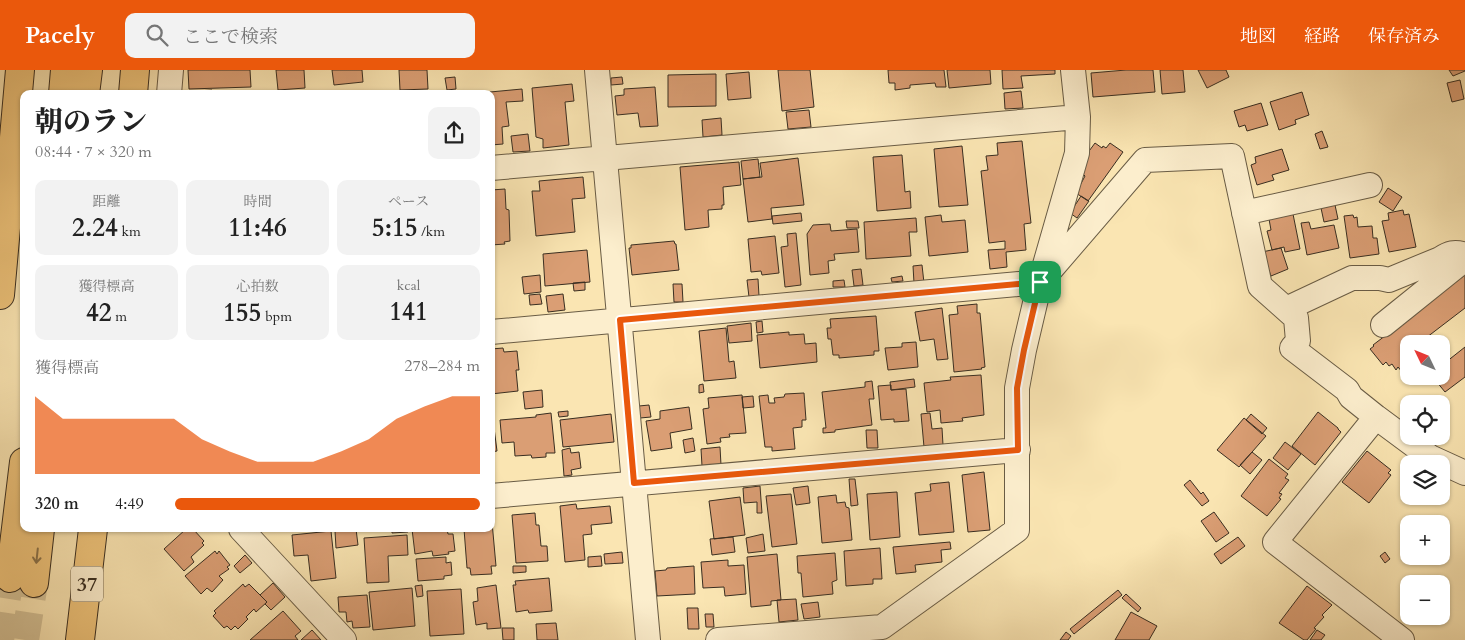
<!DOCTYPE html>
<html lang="ja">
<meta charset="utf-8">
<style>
:root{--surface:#fff;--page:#f2f2f2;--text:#222;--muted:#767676;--accent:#ea580c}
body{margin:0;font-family:Cardo,"Noto Serif JP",serif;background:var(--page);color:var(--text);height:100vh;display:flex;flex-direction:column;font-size:19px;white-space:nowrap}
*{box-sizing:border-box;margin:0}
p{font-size:16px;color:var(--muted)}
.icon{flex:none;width:28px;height:28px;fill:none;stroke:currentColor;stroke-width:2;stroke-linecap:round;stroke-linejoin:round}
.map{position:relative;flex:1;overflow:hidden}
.side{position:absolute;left:20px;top:20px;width:475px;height:442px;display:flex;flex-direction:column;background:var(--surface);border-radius:10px;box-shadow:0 1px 4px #0004}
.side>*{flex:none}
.needle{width:32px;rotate:313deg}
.buttons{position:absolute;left:1400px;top:265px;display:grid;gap:10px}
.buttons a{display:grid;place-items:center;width:50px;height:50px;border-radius:10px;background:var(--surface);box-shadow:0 1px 4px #0004;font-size:25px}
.pin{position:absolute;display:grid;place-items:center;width:42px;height:42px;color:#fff;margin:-21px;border-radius:10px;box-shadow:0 2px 8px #0006}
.round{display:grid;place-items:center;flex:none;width:52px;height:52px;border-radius:10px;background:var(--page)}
.summary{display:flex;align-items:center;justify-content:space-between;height:85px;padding:0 15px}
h1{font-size:28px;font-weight:800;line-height:38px}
.figures{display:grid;grid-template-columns:repeat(3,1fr);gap:8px;height:85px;padding:5px 15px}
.figures div{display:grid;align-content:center;border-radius:10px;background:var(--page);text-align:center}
.figures b{font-size:25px;font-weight:800}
.figures small{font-size:14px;font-weight:400}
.figures p{font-size:14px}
.chart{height:140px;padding:10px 15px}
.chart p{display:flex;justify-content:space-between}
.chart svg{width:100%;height:90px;margin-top:5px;fill:var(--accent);opacity:.7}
ul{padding:0 15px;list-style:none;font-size:16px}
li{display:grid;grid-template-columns:80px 60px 1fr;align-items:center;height:38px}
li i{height:12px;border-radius:6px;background:var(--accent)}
header{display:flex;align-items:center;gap:30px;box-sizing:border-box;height:70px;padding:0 25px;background:var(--accent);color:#fff}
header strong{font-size:24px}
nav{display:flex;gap:28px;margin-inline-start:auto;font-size:18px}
.search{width:350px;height:45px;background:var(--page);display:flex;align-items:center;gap:12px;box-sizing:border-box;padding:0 18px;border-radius:10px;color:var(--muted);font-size:19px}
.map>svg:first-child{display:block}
.building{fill:#da9e74;stroke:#392e21}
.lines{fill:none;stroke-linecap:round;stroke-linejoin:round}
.highway-tunnel{stroke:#d3c095;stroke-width:28;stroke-dasharray:28 14;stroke-linecap:butt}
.street-casing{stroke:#695c45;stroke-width:26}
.primary-casing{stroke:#392e21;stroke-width:30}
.highway-casing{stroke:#392e21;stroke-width:30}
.street{stroke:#fceecd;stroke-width:24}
.primary{stroke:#edc279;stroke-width:28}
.highway{stroke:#edc279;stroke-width:28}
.oneway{stroke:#8a7149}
.route-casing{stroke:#fff;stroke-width:10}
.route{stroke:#ea580c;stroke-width:6}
.labels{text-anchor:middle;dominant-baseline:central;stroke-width:4;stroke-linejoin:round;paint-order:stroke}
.shield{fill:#fceecd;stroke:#746855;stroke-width:1}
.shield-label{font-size:20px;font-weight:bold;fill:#392e21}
</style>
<header>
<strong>Pacely</strong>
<div class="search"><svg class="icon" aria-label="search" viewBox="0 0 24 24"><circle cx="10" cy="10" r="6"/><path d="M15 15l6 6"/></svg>ここで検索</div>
<nav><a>地図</a><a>経路</a><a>保存済み</a></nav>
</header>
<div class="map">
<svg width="1465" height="570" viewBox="0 0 1465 570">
<rect width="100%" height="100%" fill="#fae5b2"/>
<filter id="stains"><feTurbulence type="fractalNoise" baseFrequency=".004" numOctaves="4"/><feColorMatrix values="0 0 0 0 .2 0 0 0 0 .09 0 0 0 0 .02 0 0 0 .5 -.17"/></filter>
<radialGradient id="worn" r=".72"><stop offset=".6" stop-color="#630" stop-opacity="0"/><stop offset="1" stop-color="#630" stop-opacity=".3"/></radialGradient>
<path class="building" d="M188,0H250L251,17L189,19Z
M276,0H304L305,18L278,20Z
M332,0H362L363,12L334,15Z
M399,0H427L428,19L400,20Z
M778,0H810L814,37L782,41Z
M888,0H944L946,17H936L935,13L910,15V18L895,20V13H889Z
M947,0H990L991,14L949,18Z
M1002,0H1055V4L1021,6L1023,18L1003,19Z
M1126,0H1153L1155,22L1093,27L1091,3Z
M1160,0H1183L1185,22L1162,24Z
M1198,0H1226L1229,7L1207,18Z
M1449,0H1465V1L1453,6Z
M749,2L751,28L728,30L726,4Z
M716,4V36L668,37V5Z
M455,7L456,19L447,20L445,8Z
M622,7L623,14L611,15V8Z
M1460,10L1464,29L1452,32L1447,13Z
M572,14L574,31L565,32L569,75L543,78V69L536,67L532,18Z
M655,17L658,56L640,57L638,43L617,45L615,26L624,25V19Z
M522,19L523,31L506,32L509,56L502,57L503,74L491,75V24L490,22Z
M212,20V24H182V22Z
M1021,21L1023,38L1005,39L1004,23Z
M1302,22L1309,45L1295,50L1296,54L1279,60L1270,32Z
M1261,33L1268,55L1247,61L1245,55L1239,57L1234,41Z
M809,40L811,57L788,59L786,42Z
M721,48L722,65L703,67L702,50Z
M1322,61L1328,77L1320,79L1315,64Z
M528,64L530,81L513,82L511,66Z
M1022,71L1031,153L1024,154L1026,180L1006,182L1007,197L990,199L988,180L1005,179V171L989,173L981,101L988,100L986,86L998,85L997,73Z
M1095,73L1102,78L1103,76L1106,78L1110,73L1123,82L1088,131L1076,123L1085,106L1082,103L1081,98L1088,91L1084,88Z
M962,76L968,135L939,137L934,79Z
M1282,79L1289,100L1272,105L1274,110L1257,115L1251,95L1256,93L1255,87Z
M902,85L905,122L910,121L911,138L877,141L873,87Z
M798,88L804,135L771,138L772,149L748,152L743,109L762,107L760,93Z
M758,89L760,107L743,109L741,91Z
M739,92L741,115L723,117L724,135H722V139L708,140L709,157L685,160L680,97Z
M583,107L585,128L572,129L575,162L536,166L532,121H540L539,111Z
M1388,118L1402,127L1393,141L1379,132Z
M505,119L506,139L509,140L510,171L504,172L505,174L491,175V120Z
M1081,126L1089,131L1077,148L1070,143Z
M1335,135L1338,149L1324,152L1321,138Z
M1403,140L1404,145L1409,144L1416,177L1389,182L1382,151L1389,150L1388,143Z
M801,143L802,151L773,154L772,146Z
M1293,144L1300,179L1285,182L1284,177L1272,180L1267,161L1271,160L1269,149Z
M941,145L942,152L965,150L968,182L929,186L925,147Z
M1353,145L1354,148L1357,147L1358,157L1372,156L1373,168H1377L1379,184L1350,188L1344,146Z
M916,148L917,162H909L911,186L866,189L864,152Z
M846,151H858L859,158H847Z
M1309,152L1311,159L1334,155L1339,178L1307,185L1301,153Z
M830,154L831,161L857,159L859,182L834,184L835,190L828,191L829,203L810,205L807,164L813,155Z
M796,163L801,215L785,217L781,177L788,176L787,164Z
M775,166L779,203L762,205L761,201L751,202L748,169Z
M674,171L675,174H676L679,200L632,205L629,178H631V175Z
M1281,178L1288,199L1271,206L1262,182Z
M587,180L590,212L545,216L543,184Z
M922,195L924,213H914L913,196Z
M861,199L863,215L854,216L852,200Z
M540,205L541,222L524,224L522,207Z
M1465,205V238L1418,274H1409V281L1405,284L1409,288V299L1403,303L1398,297L1396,300L1392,294L1389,296L1386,292L1383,295L1370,279L1374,276L1373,275Z
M902,206L903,211L892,212L891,208Z
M758,209L759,226L749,227L747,210Z
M844,210L845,217H833V211Z
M585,212V220L574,221L573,213Z
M673,214H682L683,232H674Z
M540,224L542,234L530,235L529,225Z
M563,224L565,240L548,242L546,226Z
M977,234V243H980L985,297L981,298L982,299L954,302L949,245L958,244L957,236Z
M942,238L948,289L937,290L934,269L920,271L915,242Z
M876,246L879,281H874V285L839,288V285H833L831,269H828L827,258H831L830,249Z
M762,251L763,262L757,263L756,252Z
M751,253L752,271L729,273L727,256Z
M726,258L729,292L734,291L736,308L704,311L699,261Z
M789,262V265L804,264L805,274L816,273L817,292L760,298L757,265Z
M916,272L918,297L888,300L885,278L902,277V273Z
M1465,277V307L1445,322L1432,306H1441V296Z
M503,278L504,282L517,281L519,300H516L518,321L491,324V279Z
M981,305L984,345L962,348L963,351L941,353L940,340L927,342L924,313L951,310L950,307Z
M914,309L915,317L891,320L890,312Z
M872,311L874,329H869L872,355L835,360V362L823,363V358H826L822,322L865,317V312Z
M703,314L704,322L699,323V315Z
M891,315V320L906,319L909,351L894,352V349L881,350L878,316Z
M542,320L543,337L525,339L523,322Z
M804,323L806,350H802V357L793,358L795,379L772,381V377H765L759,326L768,325L769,333H775L774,328L784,327L785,324Z
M742,325L746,363L729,364L730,367L720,368L721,372L707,374L703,339L709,338L708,328Z
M753,326L754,337L743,338L742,327Z
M649,335L651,347L640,348L639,336Z
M689,337L692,359L670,363L672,378L651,381L646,351L660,349V341Z
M568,341V346L559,347L558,342Z
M1318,342L1338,358V359L1341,362L1315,395L1292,376Z
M551,343L555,383H546V387L532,388L531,385L515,386L514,372L502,373L500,350L536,347V345Z
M930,343L932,359L942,358L943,375L924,377L921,344Z
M611,344L614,372L563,377L560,350Z
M1251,344L1267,358L1262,364L1246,350Z
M1244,348L1266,366L1239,397L1217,380Z
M491,350H493L497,381L491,382Z
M866,360H877L878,378H867Z
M693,368L695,381L685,383L683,370Z
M1285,372L1301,384L1288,400L1273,388Z
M720,377L721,395L702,396L701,379Z
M570,378L571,383L579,382L581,398L571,400L572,405L564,406L562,380Z
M1367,381L1391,400L1388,403L1391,405L1369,433L1342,412Z
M1252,382L1262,390L1250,404L1240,395Z
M1269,389L1288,404L1285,408L1289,410L1279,423L1282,424L1279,428L1281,429L1267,446L1241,426Z
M984,402L990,460L968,462L962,405Z
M849,409H855L858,435L851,436Z
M1190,410L1201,424L1203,422L1209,431L1202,436L1184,415Z
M949,412L954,462L919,465L915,423L931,421L930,414Z
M760,416L762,443H757V432L744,433L743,418Z
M808,416L810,433L796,435L793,418Z
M897,422L900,467L870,470L867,424Z
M791,424L797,474L772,477L766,426Z
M836,425L837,433L845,432L846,437L849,438L852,470L822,473L818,427Z
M740,427L745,465L714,469L709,431Z
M576,434L577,439L610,436L612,453L591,455L592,464L583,465L585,490L565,492L560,436Z
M1214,442L1229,463L1216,472L1201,451Z
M535,443L536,455H539L541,476H547L548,491L516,493L512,445Z
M492,452L496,496H491L492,504L471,505L470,498H467L464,459H491V453Z
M186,459H193L204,471L202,473L204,475L191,487L194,492L184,501L164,479Z
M356,459L358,475L336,478L335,461Z
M392,459H408V462L392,463Z
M412,459H447L448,464H453L455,481L448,482L449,484L433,486L432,481L415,484Z
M331,461L336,508L311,511L308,485L294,486L292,465Z
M763,464L765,481L748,483L746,468Z
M407,465L408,485L388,486L389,512L367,513L364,468Z
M733,467L735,482L712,485L710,469Z
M1238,467L1245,476L1221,494L1214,484Z
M950,472L951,479L941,480L942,492L915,495L916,502L896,504L893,477Z
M880,478L882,509H873V514L846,516L844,481Z
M215,481L217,484L219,481L230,495L227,497L229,499L219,506L223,510L212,522L207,518L201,524L185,506Z
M622,482L623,493L605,494L604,484Z
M1385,482L1390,489L1385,493L1380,486Z
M835,483L837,510L832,512L833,524L803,527L801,503H798L797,486Z
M777,484L781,530L771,531V535L751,537L747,487Z
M245,485L252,493L240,503L234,496Z
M601,486L602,496L588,497V487Z
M446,487V493L451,492L452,505L444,506V509L418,511L416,489Z
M728,490V496L744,495L746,524L725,526L724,517L703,518L701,492Z
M513,496H526V502L513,503Z
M694,496L695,524L657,526L655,501L666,500L667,498Z
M549,508L552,541L529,543L528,540L516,542L513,515H516L515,511Z
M273,513L285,527L271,540L265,534L267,532L260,525Z
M243,514L245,517L249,514L267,532L256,542L254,539L246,547L248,549L238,559L235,556L231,560L227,556L224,558L213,546L216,543L214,541Z
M422,515L423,526L417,527L415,516Z
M496,515L501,558L487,559V553L476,555L473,532L478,531L477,518Z
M1307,516L1332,535L1322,545L1324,547L1314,558L1316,559L1307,570H1304L1279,553Z
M412,518L415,556L373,560L369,522Z
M461,519L464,564L430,566L427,521Z
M1118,520L1122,525L1074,564L1070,559Z
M1126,524L1141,538L1138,542L1122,528Z
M367,525L370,557L353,558L352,551L347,552L346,542H339L338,527Z
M796,529L798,550L779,552L777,530Z
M818,532L820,547L804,549L801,534Z
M687,538H698L699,559H688Z
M283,541L301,561L295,566L298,570H250Z
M1131,542L1157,556L1149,570H1115Z
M705,544H713L714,557H706Z
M556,553L558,570H537L536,554Z
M502,558H514V570H503Z
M312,560L321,570H301Z
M1317,560L1325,565L1321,570H1310Z
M1066,562L1071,566L1068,570H1060Z"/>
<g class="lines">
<path class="highway-tunnel" d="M0,570L10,508
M25,570L34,513"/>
<defs>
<path id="street" d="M597,0L648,570
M169,24L171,0
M491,98L1078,47
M1244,143L1370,115
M1286,239L1352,208H1380L1389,210L1440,189C1449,183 1455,181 1465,185
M1383,255L1465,189
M491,262L1040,212L1145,90L1232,86L1260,216L1296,248L1298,271L1292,278L1347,320L1351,327L1376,347L1430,387L1465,403
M1376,347L1275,472L1402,570
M491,426L1018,380
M241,459L344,570
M718,570L882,557L1017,460V318L1024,280L1040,212L1077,83L1078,47L1073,0"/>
<path id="primary" d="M133,24L135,0
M0,225L20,0
M80,570L93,459"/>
<path id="highway" d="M63,24L65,0
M85,24L88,0
M10,508L24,392
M34,513L40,459"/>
</defs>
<use href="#street" class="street-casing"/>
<use href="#primary" class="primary-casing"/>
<use href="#highway" class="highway-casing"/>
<use href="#street" class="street"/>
<use href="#primary" class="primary"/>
<use href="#highway" class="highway"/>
</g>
<defs><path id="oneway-shaft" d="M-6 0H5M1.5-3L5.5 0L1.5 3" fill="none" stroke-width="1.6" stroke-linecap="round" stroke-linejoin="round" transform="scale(1.25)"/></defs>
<use class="oneway" href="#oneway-shaft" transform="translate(37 486) rotate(96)"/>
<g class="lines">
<defs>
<path id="route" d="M1040,212L1024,280L1017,318L1018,380L634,413L620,250Z"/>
</defs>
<use href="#route" class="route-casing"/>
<use href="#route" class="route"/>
</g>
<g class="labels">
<rect class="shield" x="71" y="496.5" width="32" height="35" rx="4"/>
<g class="shield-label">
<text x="87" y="514">37</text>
</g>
</g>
<rect width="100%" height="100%" filter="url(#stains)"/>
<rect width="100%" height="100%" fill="url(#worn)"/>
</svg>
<div class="buttons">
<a><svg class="needle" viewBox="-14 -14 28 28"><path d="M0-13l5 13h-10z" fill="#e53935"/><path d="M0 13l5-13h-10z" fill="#767676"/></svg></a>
<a><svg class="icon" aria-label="locate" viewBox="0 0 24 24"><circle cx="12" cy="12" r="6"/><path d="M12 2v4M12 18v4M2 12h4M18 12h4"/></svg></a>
<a><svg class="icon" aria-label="layers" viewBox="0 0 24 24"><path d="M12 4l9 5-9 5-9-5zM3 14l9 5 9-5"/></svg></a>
<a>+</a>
<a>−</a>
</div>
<div class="pin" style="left:1040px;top:212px;background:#1e9e55"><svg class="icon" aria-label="arrive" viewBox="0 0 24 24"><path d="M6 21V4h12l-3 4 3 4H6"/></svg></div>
<section class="side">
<div class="summary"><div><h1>朝のラン</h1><p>08:44 · 7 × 320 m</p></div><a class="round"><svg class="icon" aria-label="share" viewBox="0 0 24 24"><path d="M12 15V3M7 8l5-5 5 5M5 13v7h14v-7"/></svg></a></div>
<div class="figures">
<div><p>距離</p><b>2.24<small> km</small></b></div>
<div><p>時間</p><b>11:46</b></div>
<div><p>ペース</p><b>5:15<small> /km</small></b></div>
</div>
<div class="figures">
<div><p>獲得標高</p><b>42<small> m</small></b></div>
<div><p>心拍数</p><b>155<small> bpm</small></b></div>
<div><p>kcal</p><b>141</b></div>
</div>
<div class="chart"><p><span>獲得標高</span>278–284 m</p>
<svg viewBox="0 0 160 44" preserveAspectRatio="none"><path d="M0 44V6L10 17L20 17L30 17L40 17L50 17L60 27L70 33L80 38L90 38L100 38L110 33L120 27L130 17L140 11L150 6L160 6V44z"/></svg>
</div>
<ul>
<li><b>320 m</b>4:49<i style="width:100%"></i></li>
</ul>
</section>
</div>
